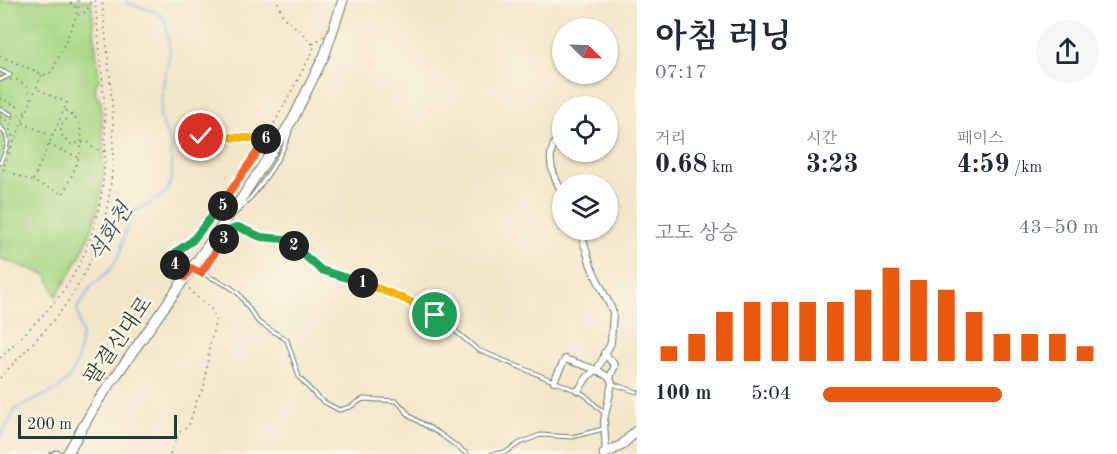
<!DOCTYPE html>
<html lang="ko">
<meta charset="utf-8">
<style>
:root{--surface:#fff;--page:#f6f6f7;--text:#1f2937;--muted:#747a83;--accent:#ea580c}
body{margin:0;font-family:"Old Standard TT","Noto Serif KR",serif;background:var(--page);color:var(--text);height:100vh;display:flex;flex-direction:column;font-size:22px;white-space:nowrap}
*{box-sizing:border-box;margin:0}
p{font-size:20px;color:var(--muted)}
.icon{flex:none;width:33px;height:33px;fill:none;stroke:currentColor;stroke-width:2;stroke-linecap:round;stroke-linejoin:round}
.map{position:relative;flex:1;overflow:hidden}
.details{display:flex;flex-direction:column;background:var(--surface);width:480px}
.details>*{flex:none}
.needle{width:39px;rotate:113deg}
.fabs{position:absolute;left:552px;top:18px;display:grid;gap:12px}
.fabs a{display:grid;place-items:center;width:66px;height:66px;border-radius:50%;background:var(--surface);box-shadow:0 2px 4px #0004;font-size:30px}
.scale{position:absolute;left:18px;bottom:15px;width:159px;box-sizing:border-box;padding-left:6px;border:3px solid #1f3d34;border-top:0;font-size:16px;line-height:21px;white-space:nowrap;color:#1f3d34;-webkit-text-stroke:4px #fcf5e5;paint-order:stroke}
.pin{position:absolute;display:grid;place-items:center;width:51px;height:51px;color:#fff;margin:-26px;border:3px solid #fff;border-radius:50%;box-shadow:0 2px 6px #0007}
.km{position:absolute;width:30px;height:30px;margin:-15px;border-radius:50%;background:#222;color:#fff;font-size:16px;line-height:30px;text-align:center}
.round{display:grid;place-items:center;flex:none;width:63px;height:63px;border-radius:32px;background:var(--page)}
.summary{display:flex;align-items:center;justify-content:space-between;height:102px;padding:0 18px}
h1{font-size:33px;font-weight:700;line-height:45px}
.stats{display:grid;grid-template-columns:repeat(3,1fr);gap:9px;height:102px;padding:6px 18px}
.stats div{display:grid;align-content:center}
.stats b{font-size:26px;font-weight:700}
.stats small{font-size:16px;font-weight:400}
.stats p{font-size:16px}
.chart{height:168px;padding:12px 18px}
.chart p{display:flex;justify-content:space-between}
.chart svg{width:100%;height:108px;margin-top:6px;stroke:var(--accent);stroke-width:6}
ul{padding:0 18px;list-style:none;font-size:20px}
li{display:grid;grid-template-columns:96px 72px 1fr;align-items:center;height:45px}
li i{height:15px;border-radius:8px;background:var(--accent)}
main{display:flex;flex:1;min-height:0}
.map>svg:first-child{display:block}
.green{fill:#a7d785;stroke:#638a5c;stroke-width:1.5}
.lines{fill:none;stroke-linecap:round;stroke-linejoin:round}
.stream{stroke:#74b0e6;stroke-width:1.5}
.service-casing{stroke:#697868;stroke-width:5}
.minor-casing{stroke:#697868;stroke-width:8}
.secondary-casing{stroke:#697868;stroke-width:11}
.path{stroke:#697868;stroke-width:1.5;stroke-dasharray:1.5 4.5;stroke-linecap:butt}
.service{stroke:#fff;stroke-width:3}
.minor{stroke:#fff;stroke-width:6}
.secondary{stroke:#fff;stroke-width:9}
.split-1-casing{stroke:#fff;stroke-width:12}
.split-2-casing{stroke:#fff;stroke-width:12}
.split-3-casing{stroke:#fff;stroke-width:12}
.split-4-casing{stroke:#fff;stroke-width:12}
.split-5-casing{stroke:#fff;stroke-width:12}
.split-6-casing{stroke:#fff;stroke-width:12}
.split-7-casing{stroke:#fff;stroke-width:12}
.split-1{stroke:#f5b400;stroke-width:8}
.split-2{stroke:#22a559;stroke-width:8}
.split-3{stroke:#22a559;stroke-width:8}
.split-4{stroke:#f0652b;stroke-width:8}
.split-5{stroke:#22a559;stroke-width:8}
.split-6{stroke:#f0652b;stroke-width:8}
.split-7{stroke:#f5b400;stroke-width:8}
.labels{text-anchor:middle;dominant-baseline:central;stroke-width:5;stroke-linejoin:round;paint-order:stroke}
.street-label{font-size:21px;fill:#1f3d34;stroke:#fcf5e5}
.water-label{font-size:22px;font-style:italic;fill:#345a60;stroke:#fcf5e5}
</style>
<main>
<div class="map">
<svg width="637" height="454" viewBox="0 0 637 454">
<rect width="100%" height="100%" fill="#fcf5e5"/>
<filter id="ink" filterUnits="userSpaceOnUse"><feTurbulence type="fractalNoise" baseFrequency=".0167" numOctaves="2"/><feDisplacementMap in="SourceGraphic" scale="12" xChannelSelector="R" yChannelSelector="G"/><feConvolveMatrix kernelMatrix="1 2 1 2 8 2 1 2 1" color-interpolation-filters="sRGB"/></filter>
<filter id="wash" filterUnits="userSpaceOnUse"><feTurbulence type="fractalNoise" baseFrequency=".008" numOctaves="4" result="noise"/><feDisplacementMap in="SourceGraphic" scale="24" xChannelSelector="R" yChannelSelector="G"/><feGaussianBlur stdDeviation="1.35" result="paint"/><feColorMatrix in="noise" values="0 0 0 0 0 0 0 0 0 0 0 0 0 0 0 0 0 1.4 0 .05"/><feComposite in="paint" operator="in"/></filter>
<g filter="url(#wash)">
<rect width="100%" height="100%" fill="#f2e6c9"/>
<path class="green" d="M0,0H91L99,80L95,86L96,96L101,101C102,132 106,167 100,199C93,234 76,267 56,296L47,275L0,258Z"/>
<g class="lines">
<path class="stream" d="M0,438L16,409L58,389L70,377L77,363L82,335L77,309L92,285L110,270L120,254L125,232L136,211L153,202L168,190L172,176L171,147L160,117L163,85L170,53L165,19L155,11L127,3V0"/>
</g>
</g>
<g filter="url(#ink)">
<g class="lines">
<defs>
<path id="service" d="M0,70L10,75
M0,80L10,75
M0,109L11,114
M0,127C13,139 6,150 0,163
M234,214C253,200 284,154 290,131
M194,269L230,287L239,294L258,322L287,340L299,377L317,397L324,402L339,410L350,407L363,399L397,401L411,417L440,434L467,454
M201,273L230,229L235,227L260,237L283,239L321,270L391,293L417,304L441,319L478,350L578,391L585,395L604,413
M613,384L637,392
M52,454L56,452L63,454
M492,454L506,452L520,443L540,435L572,437L603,429"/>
<path id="minor" d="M562,130C544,156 550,167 562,193
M580,230L591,266L613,312L611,343L597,370L610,378L612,383L604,421L606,454
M604,353L615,365L610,378
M554,381L565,359L597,370
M578,391L588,376L597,370"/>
<path id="secondary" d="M67,454L98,401L243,196L293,119L325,54L343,0
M604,454L622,445L637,430"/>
</defs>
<use href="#service" class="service-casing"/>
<use href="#minor" class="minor-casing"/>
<use href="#secondary" class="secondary-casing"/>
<path class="path" d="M78,8V0
M78,15L86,12L92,0
M313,44L324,36
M0,56L44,75L52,72L77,15L75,6L68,0
M10,80H17L27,87L31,101
M0,98L17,106L15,110
M71,115C58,124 57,136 71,144L88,142L93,148L105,152
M0,117L10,122
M13,117L23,114L27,110
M12,118L9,128L14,141
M23,123L52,136
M201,136L265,139
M49,145L78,157
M9,154L42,74
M7,158L3,169L63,194C75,167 98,130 64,109
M33,180L67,103L37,89
M179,273L174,262L177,251L192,241L213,215L224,205L228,194L266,139L313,51L314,46L299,30L283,17L277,0
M0,358C22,335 47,314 65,288C124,204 103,95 95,0
M0,378C22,353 52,326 70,298C132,202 112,107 102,0
M170,454L179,433L189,425L196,402L204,387L210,344L216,319L211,309L190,291L189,284"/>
<use href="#service" class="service"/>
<use href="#minor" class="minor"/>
<use href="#secondary" class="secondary"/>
</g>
</g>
<g class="lines" filter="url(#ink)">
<defs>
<path id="split-1" d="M363,283C388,292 412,301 435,315"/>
<path id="split-2" d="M294,246L321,270L363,283"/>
<path id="split-3" d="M224,239L231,230L238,227L261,237L283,239L294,246"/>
<path id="split-4" d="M175,265L178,272L185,277L191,268L201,273L224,239"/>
<path id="split-5" d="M175,265L174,256L177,251L192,241L213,215L223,206"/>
<path id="split-6" d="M223,206L228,195L266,139"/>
<path id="split-7" d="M201,136L266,139"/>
</defs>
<use href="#split-1" class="split-1-casing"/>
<use href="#split-2" class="split-2-casing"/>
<use href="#split-3" class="split-3-casing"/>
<use href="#split-4" class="split-4-casing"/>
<use href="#split-5" class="split-5-casing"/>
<use href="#split-6" class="split-6-casing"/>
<use href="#split-7" class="split-7-casing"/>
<use href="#split-1" class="split-1"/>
<use href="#split-2" class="split-2"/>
<use href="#split-3" class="split-3"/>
<use href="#split-4" class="split-4"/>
<use href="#split-5" class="split-5"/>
<use href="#split-6" class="split-6"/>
<use href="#split-7" class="split-7"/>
</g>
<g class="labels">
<g class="street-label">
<text transform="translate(119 341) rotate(-55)">팔결신대로</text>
</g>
<g class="water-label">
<text transform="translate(111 233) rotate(-59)">석화천</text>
</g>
</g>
</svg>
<div class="fabs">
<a><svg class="needle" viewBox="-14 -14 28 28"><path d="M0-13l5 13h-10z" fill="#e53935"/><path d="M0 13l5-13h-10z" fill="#747a83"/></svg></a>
<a><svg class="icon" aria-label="locate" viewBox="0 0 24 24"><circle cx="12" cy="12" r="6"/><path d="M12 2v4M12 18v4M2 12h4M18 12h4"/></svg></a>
<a><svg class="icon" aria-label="layers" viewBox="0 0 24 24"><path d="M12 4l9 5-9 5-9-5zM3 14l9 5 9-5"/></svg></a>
</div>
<div class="scale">200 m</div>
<div class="pin" style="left:435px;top:315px;background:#1e9e55"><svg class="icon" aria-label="arrive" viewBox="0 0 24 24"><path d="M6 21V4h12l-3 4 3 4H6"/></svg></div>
<div class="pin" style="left:201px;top:136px;background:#d93025"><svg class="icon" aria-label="check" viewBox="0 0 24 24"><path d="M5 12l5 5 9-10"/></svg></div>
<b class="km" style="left:363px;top:283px">1</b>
<b class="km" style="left:294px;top:246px">2</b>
<b class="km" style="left:224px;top:239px">3</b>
<b class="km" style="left:175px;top:265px">4</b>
<b class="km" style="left:223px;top:206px">5</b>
<b class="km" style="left:266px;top:139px">6</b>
</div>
<section class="details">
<div class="summary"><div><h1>아침 러닝</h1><p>07:17</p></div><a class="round"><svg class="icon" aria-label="share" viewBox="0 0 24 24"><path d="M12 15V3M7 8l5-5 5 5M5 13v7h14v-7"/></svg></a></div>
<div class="stats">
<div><p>거리</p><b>0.68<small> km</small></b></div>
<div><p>시간</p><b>3:23</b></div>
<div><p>페이스</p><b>4:59<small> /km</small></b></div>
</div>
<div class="chart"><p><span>고도 상승</span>43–50 m</p>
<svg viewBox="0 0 160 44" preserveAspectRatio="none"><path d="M5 44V38M15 44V33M25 44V24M35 44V20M45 44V20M55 44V20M65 44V20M75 44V15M85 44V6M95 44V11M105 44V15M115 44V24M125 44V33M135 44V33M145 44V33M155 44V38"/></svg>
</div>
<ul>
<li><b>100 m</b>5:04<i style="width:65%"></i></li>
</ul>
</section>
</main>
